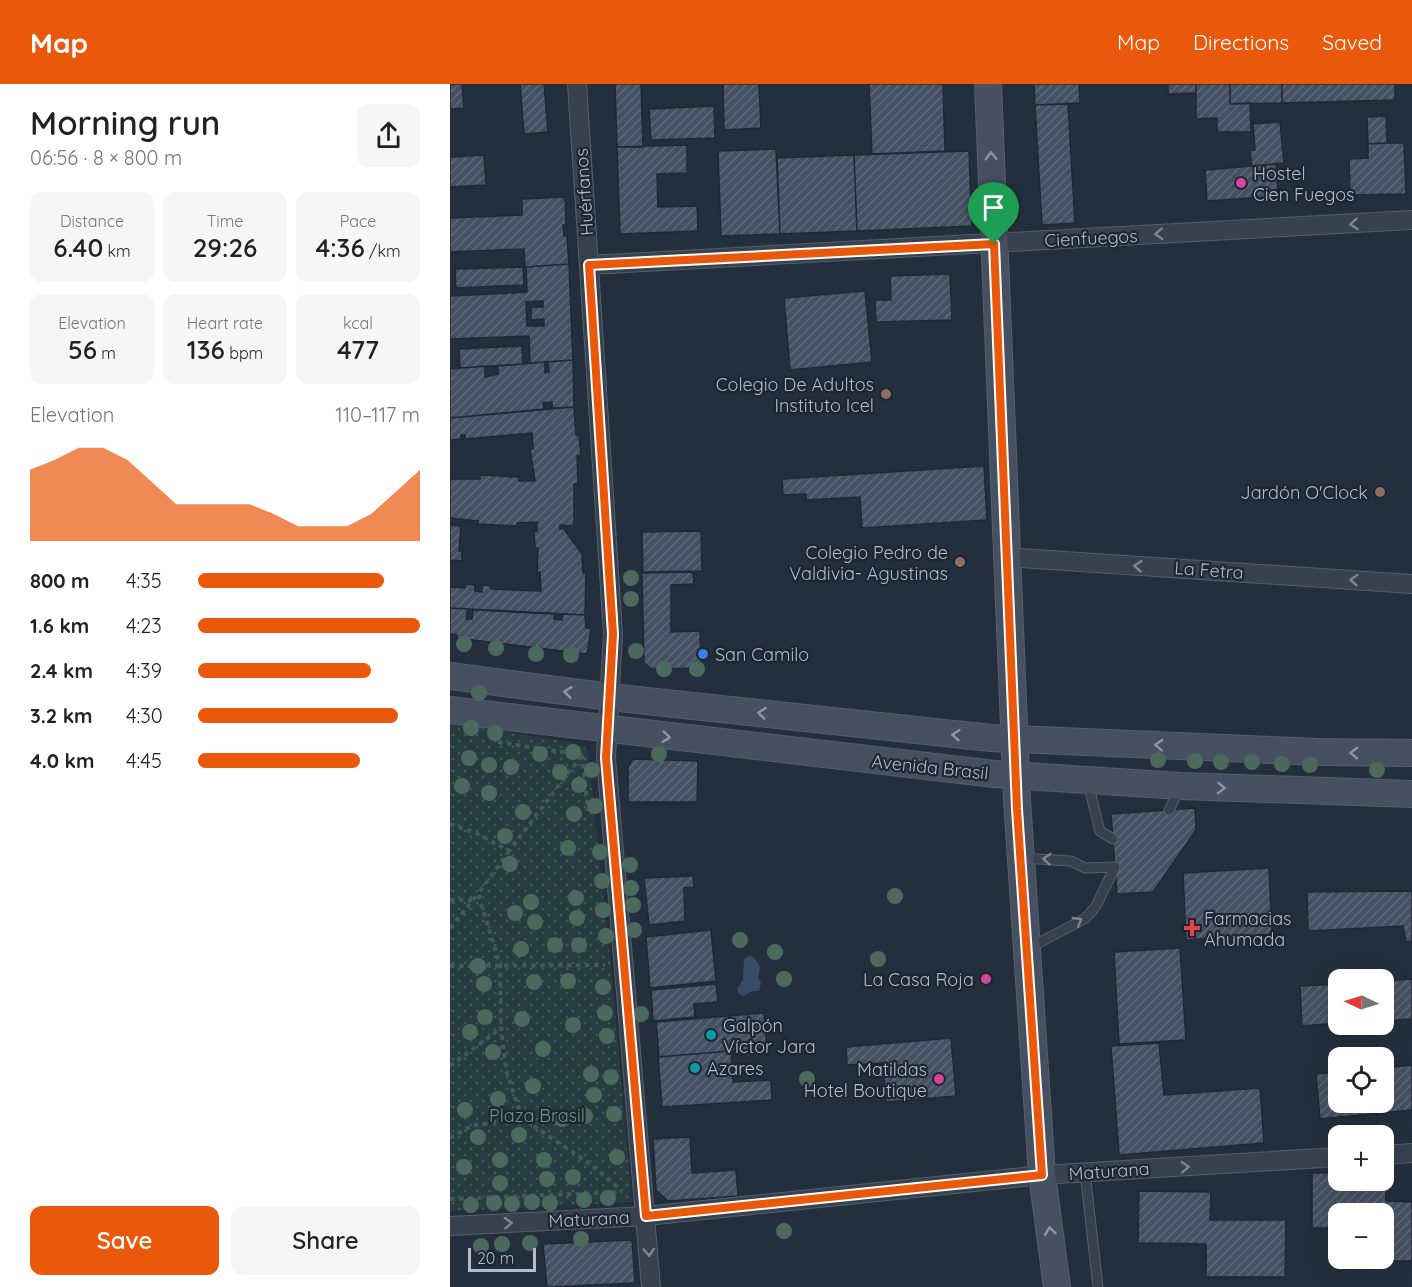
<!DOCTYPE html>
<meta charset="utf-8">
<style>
:root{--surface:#fff;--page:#f6f6f6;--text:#222;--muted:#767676;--accent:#ea580c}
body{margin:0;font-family:Quicksand,sans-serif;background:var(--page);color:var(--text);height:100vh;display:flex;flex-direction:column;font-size:22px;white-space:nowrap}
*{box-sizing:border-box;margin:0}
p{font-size:20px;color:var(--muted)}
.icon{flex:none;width:33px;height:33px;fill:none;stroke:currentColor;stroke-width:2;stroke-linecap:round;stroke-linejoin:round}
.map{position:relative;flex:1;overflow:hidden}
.panel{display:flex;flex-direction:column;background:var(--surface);width:450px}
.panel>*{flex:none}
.needle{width:39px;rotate:274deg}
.controls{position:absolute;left:878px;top:885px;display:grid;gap:12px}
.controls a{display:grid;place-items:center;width:66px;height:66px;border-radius:12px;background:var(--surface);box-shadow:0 6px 24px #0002;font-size:30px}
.scale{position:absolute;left:18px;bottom:15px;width:68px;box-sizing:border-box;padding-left:6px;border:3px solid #b4bcc9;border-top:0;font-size:16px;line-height:21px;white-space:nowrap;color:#b4bcc9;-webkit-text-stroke:4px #1d2633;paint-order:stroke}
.pin{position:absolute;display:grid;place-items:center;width:51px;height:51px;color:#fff;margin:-62px -26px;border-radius:50% 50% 50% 0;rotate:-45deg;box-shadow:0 0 6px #0007}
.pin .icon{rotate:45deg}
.round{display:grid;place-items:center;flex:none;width:63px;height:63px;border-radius:12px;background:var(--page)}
.summary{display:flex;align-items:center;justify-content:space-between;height:102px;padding:0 30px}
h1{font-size:33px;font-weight:600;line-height:45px}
.figures{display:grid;grid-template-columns:repeat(3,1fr);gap:9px;height:102px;padding:6px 30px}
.figures div{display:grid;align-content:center;border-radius:12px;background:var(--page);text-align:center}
.figures b{font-size:26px;font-weight:600}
.figures small{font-size:16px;font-weight:400}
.figures p{font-size:16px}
.chart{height:168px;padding:12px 30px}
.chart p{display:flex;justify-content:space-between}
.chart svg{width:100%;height:108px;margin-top:6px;fill:var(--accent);opacity:.7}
.primary-button{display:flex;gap:12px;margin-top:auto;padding:12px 30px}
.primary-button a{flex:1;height:69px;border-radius:12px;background:var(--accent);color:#fff;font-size:24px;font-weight:600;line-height:69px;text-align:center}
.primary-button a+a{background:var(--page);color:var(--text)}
ul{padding:0 30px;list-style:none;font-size:20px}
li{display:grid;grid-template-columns:96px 72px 1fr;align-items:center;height:45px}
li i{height:15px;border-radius:8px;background:var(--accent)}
header{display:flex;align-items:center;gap:36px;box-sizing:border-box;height:84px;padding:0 30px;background:var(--accent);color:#fff}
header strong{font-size:28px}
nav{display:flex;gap:33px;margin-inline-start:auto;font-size:21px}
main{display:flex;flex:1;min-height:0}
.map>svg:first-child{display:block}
.park{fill:url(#park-dots)}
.water{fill:#394c67}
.building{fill:url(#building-hatch);stroke:#1f2835;stroke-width:1.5;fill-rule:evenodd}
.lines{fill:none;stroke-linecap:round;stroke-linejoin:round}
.lane-casing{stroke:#565f6c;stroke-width:11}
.street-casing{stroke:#565f6c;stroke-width:20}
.secondary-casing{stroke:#565f6c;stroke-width:28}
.path{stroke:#44595c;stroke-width:4;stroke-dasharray:4.5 4.5;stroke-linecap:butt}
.lane{stroke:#38414e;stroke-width:9}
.street{stroke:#38414e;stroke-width:18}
.secondary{stroke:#465061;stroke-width:26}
.tree{fill:#4b6a5d}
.oneway{stroke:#8e96a5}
.oneway2{stroke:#7c8592}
.route-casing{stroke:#fff;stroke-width:12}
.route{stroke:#ea580c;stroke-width:8}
.hotel-dot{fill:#d1479c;stroke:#1d2633;stroke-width:2}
.education-dot{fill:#8d6e63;stroke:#1d2633;stroke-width:2}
.shop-dot{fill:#3f7fe0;stroke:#1d2633;stroke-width:2}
.health-dot{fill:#e0444e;stroke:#1d2633;stroke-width:2}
.culture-dot{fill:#0f9aa8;stroke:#1d2633;stroke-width:2}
.labels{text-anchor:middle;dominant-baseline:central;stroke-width:4.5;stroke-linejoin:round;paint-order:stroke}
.poi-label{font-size:18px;fill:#b4bcc9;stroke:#1d2633;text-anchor:start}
.street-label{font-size:18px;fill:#b4bcc9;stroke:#1d2633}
.park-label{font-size:18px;fill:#6b9a76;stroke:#1d2633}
</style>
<header>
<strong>Map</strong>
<nav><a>Map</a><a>Directions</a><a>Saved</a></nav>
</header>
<main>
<section class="panel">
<div class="summary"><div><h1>Morning run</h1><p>06:56 · 8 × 800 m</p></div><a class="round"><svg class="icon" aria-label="share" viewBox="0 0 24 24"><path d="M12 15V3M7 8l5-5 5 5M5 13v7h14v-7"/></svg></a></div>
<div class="figures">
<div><p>Distance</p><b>6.40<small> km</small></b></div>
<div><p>Time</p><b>29:26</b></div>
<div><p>Pace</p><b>4:36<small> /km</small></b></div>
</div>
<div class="figures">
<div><p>Elevation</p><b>56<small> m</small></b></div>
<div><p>Heart rate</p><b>136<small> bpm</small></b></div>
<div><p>kcal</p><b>477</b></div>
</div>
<div class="chart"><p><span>Elevation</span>110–117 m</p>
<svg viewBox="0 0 160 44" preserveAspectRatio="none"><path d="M0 44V15L10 11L20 6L30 6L40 11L50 20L60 29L70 29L80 29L90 29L100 33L110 38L120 38L130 38L140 33L150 24L160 15V44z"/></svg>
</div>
<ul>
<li><b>800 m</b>4:35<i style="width:84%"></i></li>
<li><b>1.6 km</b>4:23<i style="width:100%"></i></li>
<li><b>2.4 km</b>4:39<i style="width:78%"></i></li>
<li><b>3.2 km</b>4:30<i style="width:90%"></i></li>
<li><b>4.0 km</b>4:45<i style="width:73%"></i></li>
</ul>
<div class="primary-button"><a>Save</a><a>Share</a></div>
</section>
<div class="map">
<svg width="962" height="1203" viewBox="0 0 962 1203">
<defs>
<pattern id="park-dots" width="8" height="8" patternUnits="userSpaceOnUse" patternTransform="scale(1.5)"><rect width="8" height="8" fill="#263c3f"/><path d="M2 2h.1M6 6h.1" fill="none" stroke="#435659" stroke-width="1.8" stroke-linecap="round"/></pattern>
<pattern id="building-hatch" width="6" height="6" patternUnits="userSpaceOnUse" patternTransform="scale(1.5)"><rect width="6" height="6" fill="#455162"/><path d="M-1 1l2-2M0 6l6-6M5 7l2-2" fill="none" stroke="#5d6877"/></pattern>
</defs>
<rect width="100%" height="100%" fill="#242f3e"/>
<path class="park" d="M0,639L117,658L135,663L138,670L162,894L182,1118L0,1127Z"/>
<path class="water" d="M299,872L305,874L310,883L308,895L311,899L309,907H302L294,912L289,910L287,905L293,896L294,875Z"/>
<path class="building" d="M0,0H12L14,24L0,25Z
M70,0H94L98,48L74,50Z
M165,0H191L193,63H167Z
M273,0H309L311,44L274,46Z
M419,0H493L495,67L422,70Z
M584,0H629L630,19L585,21Z
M718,0H746V9L718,10Z
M746,0H780V20L800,19L801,48H767V34L746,35Z
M780,0H832V19L780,20Z
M832,0H945V16L832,19Z
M618,20L625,139L592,141L585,21Z
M264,22L265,54L201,56L199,25Z
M936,32L937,59L918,60L917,33Z
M830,38L834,79L802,82L800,66H805L803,40Z
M937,59H954L956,110L900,111L899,75L918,74V60Z
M237,61V89L207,90L208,123L247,122L248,147L170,150L167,63Z
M326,65L330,150L271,152L268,67Z
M519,67L522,142L407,147L404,71Z
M34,71L36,101L0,103V73Z
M404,71L407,147L330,150L327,74Z
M826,80L828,112L757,117L755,86Z
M115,113L116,141H113L114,152H117L119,180L75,183L74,165L0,168V134L72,131V115Z
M119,180L123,276L80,279L79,252L0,255V212L77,208L76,183ZM93,217V223H81V236L94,235V242H77L76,218Z
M73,183L74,201L6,204L5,185Z
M500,190L502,236L426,238L425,216H441L440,192Z
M415,207L422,278L340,286L334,214Z
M72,262L73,280L10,284L9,265Z
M123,276L124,323L102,324V318L93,319L94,325L0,334V285L35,282V293L48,290V282L95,278V289L99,288L98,278Z
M124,323L126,351H129L131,372H127L128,400H124V442L110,441V445H114L132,470L133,489H136L135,531L0,524V503L15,504V500L25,501V507L32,508V501L41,502V505L91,507L90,488L87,489L88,464H85L84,447H87V438L67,439V442L28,440V437L0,434V441L11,442L9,467H12V477L0,476V395H30V391L69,393V397H85L80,365H83L82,349L15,355V351H11V355L0,356V334Z
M534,382L537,436L412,444L410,413L356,416V410L333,411L332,395Z
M251,447L252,487L193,488L192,448Z
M243,488L244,500L221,501V548L250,547L251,584L202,585L194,579L192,489Z
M0,524L18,525L16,535H22L23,526L105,530L104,535L112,536L113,530L135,531L136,544L141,545L137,570L6,554L7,551L0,550Z
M183,675L248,677L247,718H178V683Z
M745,724L746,746L703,808L667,810L661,730Z
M819,784L822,850L736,856L733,789Z
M243,792L244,803L234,804L235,837L199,841L194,794Z
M962,807V857L956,858L953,842L858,847L857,808Z
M261,846L266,897L200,904L196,853Z
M730,864L736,956L669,960L664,868Z
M962,895V935L933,937V897Z
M266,900L268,918L244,920L245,933L203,937L201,906Z
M888,900V939L852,942L850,902Z
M314,929L317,964L209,973L206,938Z
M501,954L506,1012L436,1018L433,979L397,981L396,963Z
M709,959L714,1011L810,1004L814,1059L669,1071L661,962Z
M281,967L283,998L321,996L322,1016L212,1023L208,973Z
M962,981V1026L870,1035L866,990L888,988V1018H933V984Z
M240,1053L242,1089L286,1086L288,1112L218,1117L206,1106L203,1055Z
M862,1089H888V1096H933V1090H936V1117L962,1118V1177H929L933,1174V1130H888V1144H862Z
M689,1107L761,1108L760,1136H836L835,1193H756V1160L688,1159Z
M182,1156L185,1199L97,1203L93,1160Z"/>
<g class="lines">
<defs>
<path id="lane" d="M638,699L650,747L663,755
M719,726L730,704
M572,774L621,777L635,784L665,783L646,822L636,834L579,864
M635,1088L648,1203"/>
<path id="street" d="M127,0L163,550L156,674L201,1203
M139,181L962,136
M556,473L962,500
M933,1071L962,1069
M0,1142L196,1132L592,1091L888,1073"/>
<path id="secondary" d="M538,0L567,716L592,1091L607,1203
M0,592L160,613L541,654L868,668L962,669
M0,626L544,690L731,702L962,710"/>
</defs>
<use href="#lane" class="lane-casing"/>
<use href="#street" class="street-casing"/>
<use href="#secondary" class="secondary-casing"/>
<path class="path" d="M48,658L132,671
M132,671L138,727
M0,740L26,749L59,767L132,671
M59,767L28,810L50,881L51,944L56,986L72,1034
M0,816H22
M0,844L28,810
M0,882L155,881
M0,982L50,945
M0,1054L21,1042L72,1034L140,1080L172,1107
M0,1115L172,1108"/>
<use href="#lane" class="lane"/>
<use href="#street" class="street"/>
<use href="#secondary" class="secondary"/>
</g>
<g class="tree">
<circle cx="181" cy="494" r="8"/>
<circle cx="181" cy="515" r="8"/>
<circle cx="14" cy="560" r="8"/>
<circle cx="46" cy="564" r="8"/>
<circle cx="186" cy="567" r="8"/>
<circle cx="86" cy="570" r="8"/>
<circle cx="121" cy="571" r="8"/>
<circle cx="214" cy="585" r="8"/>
<circle cx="247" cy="585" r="8"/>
<circle cx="29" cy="609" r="8"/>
<circle cx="21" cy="644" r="8"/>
<circle cx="45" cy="649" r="8"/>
<circle cx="123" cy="668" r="8"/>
<circle cx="90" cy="670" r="8"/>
<circle cx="209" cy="670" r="8"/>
<circle cx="19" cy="674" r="8"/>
<circle cx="708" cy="676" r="8"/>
<circle cx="745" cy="677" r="8"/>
<circle cx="771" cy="678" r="8"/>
<circle cx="802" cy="678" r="8"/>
<circle cx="832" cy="680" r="8"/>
<circle cx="39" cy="681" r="8"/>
<circle cx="860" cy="681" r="8"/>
<circle cx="61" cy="683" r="8"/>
<circle cx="142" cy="686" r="8"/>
<circle cx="927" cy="686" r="8"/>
<circle cx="110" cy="688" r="8"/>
<circle cx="129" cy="701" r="8"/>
<circle cx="12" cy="702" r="8"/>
<circle cx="39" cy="709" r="8"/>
<circle cx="145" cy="722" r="8"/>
<circle cx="73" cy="728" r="8"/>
<circle cx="124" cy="730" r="8"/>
<circle cx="55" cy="752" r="8"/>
<circle cx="118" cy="764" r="8"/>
<circle cx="150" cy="768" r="8"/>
<circle cx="60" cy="780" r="8"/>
<circle cx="180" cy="781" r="8"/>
<circle cx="152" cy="797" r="8"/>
<circle cx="181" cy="804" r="8"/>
<circle cx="445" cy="812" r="8"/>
<circle cx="126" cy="814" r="8"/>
<circle cx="81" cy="818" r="8"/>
<circle cx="183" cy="821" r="8"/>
<circle cx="153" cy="826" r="8"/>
<circle cx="65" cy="829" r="8"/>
<circle cx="127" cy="834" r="8"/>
<circle cx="85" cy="838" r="8"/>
<circle cx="184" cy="846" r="8"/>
<circle cx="156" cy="852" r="8"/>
<circle cx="290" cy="856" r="8"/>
<circle cx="105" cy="861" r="8"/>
<circle cx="129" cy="861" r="8"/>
<circle cx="71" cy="865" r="8"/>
<circle cx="325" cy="868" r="8"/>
<circle cx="428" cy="875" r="8"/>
<circle cx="28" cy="882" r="8"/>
<circle cx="334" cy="895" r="8"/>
<circle cx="118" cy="897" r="8"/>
<circle cx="84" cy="898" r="8"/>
<circle cx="34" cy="900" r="8"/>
<circle cx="153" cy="903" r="8"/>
<circle cx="155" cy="929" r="8"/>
<circle cx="191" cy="930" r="8"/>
<circle cx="35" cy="933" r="8"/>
<circle cx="72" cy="935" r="8"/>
<circle cx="123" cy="941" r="8"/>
<circle cx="20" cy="948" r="8"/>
<circle cx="157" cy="952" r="8"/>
<circle cx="93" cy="965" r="8"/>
<circle cx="43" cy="968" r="8"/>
<circle cx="141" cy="990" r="8"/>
<circle cx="161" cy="993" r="8"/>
<circle cx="357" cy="995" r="8"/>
<circle cx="83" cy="1002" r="8"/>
<circle cx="144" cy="1011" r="8"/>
<circle cx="48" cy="1015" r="8"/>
<circle cx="15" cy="1026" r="8"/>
<circle cx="164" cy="1030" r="8"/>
<circle cx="135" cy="1032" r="8"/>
<circle cx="112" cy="1035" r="8"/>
<circle cx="69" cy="1051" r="8"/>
<circle cx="28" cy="1053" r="8"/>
<circle cx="167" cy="1073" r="8"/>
<circle cx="50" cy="1076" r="8"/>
<circle cx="94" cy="1076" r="8"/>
<circle cx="14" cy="1083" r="8"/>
<circle cx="123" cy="1093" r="8"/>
<circle cx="97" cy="1095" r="8"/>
<circle cx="50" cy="1099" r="8"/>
<circle cx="158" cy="1114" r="8"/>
<circle cx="134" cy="1116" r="8"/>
<circle cx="82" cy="1118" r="8"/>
<circle cx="44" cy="1119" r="8"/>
<circle cx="100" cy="1119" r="8"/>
<circle cx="62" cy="1120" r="8"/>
<circle cx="21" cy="1121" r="8"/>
<circle cx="334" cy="1147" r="8"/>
<circle cx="131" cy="1155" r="8"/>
<circle cx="80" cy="1159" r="8"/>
<circle cx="52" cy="1160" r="8"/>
<circle cx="31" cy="1162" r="8"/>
</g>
<defs><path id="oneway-chevron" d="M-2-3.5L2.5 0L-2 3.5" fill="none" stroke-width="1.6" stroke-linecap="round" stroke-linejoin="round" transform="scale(1.5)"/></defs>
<g class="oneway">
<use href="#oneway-chevron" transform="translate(541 72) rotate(-92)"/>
<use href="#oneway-chevron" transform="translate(118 608) rotate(-173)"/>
<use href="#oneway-chevron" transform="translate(312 629) rotate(-173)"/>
<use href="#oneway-chevron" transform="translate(506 651) rotate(-175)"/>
<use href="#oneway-chevron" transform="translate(216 653) rotate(6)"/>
<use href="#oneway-chevron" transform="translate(709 661) rotate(-177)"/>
<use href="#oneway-chevron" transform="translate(904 669) rotate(-179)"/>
<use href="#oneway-chevron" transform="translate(771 704) rotate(2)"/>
<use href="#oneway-chevron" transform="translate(600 1147) rotate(-97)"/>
</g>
<g class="oneway2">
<use href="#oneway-chevron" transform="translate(904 140) rotate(177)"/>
<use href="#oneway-chevron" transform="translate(709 150) rotate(177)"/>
<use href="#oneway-chevron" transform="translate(688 482) rotate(-176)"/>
<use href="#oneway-chevron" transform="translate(904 496) rotate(-176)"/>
<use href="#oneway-chevron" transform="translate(597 775) rotate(-176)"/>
<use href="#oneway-chevron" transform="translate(628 837) rotate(-30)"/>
<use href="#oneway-chevron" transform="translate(735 1083) rotate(-3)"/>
<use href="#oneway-chevron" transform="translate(58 1139) rotate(-3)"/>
<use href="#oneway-chevron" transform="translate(199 1168) rotate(86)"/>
</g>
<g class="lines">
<defs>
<path id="route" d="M544,160L567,725L592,1091L196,1132L156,674L163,550L139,181Z"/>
</defs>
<use href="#route" class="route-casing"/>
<use href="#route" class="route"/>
</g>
<g class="hotel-dot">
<circle cx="791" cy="99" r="6"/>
<circle cx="536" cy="895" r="6"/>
<circle cx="489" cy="995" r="6"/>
</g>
<g class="education-dot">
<circle cx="436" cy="310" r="6"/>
<circle cx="930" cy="408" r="6"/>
<circle cx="510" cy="478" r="6"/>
</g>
<circle class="shop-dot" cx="253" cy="570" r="6"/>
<path class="health-dot" d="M739 835h6v6h6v6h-6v6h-6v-6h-6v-6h6z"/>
<g class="culture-dot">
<circle cx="261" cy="951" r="6"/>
<circle cx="245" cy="984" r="6"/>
</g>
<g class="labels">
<g class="poi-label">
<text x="803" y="89">Hostel<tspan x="803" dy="21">Cien Fuegos</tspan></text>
<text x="424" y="300" text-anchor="end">Colegio De Adultos<tspan x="424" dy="21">Instituto Icel</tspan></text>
<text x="918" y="408" text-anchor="end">Jardón O'Clock</text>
<text x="498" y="468" text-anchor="end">Colegio Pedro de<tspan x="498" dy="21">Valdivia- Agustinas</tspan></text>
<text x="265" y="570">San Camilo</text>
<text x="754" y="834">Farmacias<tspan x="754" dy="21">Ahumada</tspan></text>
<text x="524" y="895" text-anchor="end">La Casa Roja</text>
<text x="273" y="941">Galpón<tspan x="273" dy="21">Víctor Jara</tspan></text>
<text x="257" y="984">Azares</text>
<text x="477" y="985" text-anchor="end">Matildas<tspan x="477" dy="21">Hotel Boutique</tspan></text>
</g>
<g class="street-label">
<text transform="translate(134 108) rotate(-94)">Huérfanos</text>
<text transform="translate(641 154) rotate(-3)">Cienfuegos</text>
<text transform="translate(759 486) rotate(4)">La Fetra</text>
<text transform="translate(480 683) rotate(6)">Avenida Brasil</text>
<text transform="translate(659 1087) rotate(-4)">Maturana</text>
<text transform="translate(139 1135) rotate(-3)">Maturana</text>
</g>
<g class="park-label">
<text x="87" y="1031">Plaza Brasil</text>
</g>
</g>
</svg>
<div class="controls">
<a><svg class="needle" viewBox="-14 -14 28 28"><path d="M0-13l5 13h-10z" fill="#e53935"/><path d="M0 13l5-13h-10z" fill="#767676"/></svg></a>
<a><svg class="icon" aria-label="locate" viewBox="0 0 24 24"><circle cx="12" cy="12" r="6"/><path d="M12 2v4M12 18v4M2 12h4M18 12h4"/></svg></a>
<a>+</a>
<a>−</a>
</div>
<div class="scale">20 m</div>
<div class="pin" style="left:544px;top:160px;background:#1e9e55"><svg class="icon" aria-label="arrive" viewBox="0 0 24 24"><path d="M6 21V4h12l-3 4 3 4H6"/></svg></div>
</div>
</main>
